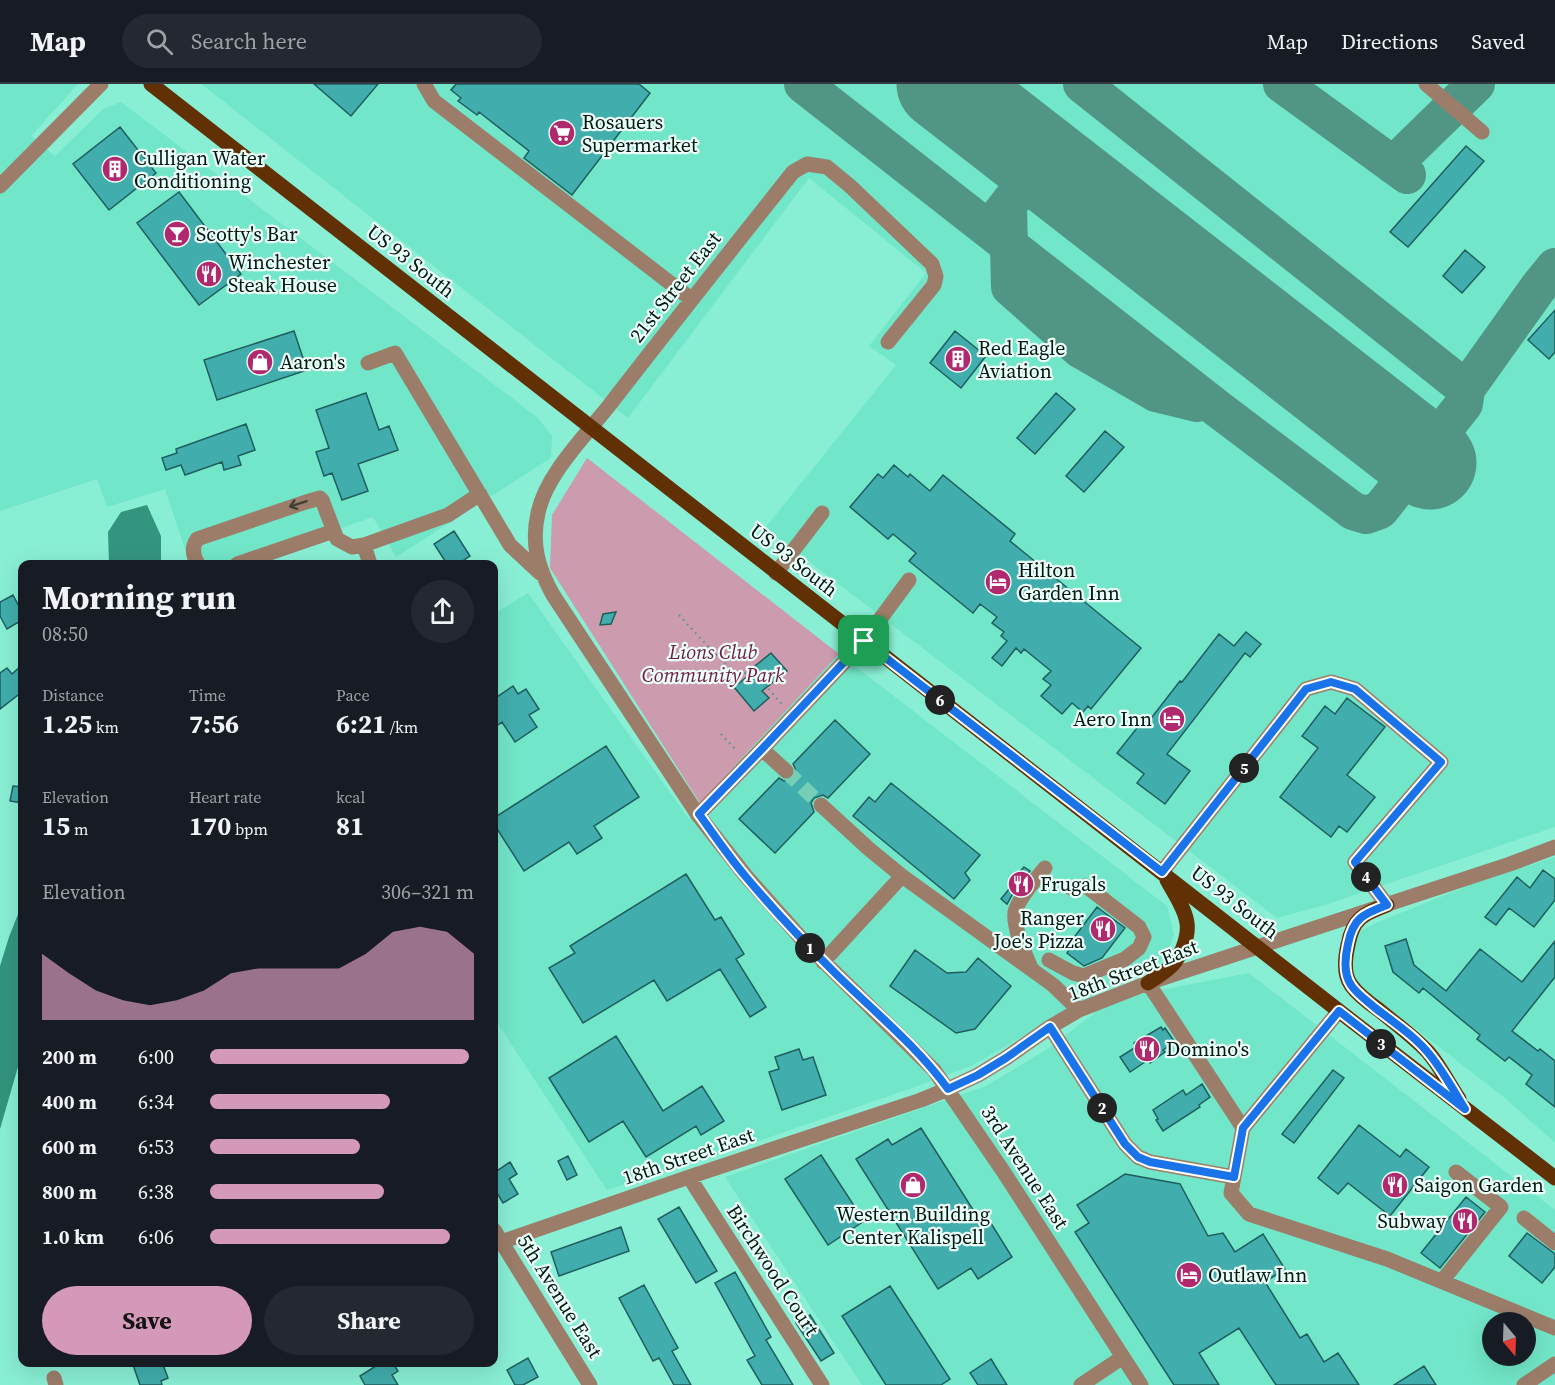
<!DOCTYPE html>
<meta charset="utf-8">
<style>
:root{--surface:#171b24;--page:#242831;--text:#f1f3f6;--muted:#9ea1a6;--line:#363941;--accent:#d498b9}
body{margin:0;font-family:"Source Serif 4",serif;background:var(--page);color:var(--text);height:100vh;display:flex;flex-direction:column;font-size:22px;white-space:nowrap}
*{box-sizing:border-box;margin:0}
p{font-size:20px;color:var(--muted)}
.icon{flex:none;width:33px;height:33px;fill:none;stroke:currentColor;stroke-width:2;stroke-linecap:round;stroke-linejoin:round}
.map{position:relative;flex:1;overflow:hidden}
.panel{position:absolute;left:18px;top:476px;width:480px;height:807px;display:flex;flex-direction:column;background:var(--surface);border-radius:12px;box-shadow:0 6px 24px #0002}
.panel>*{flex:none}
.needle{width:39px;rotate:161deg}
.fabs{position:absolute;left:1482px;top:1228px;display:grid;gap:12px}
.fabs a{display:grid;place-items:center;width:54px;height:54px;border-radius:50%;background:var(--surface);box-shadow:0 6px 24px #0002;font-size:30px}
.pin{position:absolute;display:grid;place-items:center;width:51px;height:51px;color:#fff;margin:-26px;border-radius:12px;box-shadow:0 3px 9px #0006}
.km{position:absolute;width:30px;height:30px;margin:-15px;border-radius:50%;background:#222;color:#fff;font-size:16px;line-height:30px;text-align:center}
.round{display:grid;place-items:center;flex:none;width:63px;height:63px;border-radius:32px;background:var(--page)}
.head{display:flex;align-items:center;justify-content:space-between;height:102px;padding:0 24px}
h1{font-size:33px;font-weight:700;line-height:45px}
.figures{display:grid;grid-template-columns:repeat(3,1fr);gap:9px;height:102px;padding:6px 24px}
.figures div{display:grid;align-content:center}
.figures b{font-size:26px;font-weight:700}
.figures small{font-size:16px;font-weight:400}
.figures p{font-size:16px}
.chart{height:168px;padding:12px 24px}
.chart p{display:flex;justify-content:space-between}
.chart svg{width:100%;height:108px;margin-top:6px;fill:var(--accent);opacity:.7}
.cta{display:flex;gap:12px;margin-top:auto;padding:12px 24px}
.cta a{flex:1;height:69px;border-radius:36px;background:var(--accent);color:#111;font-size:24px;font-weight:700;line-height:69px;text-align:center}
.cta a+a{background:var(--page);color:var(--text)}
ul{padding:0 24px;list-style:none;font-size:20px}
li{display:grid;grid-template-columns:96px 72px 1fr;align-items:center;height:45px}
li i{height:15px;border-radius:8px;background:var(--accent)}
header{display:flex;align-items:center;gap:36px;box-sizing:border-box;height:84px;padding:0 30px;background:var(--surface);border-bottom:2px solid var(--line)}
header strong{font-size:28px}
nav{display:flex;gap:33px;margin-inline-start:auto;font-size:21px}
.search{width:420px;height:54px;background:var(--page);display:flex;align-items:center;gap:15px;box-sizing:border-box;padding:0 21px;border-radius:33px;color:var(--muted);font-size:22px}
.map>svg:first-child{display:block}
.built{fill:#72e6c8;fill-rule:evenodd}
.green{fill:#cc9bad}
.water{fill:#33957e}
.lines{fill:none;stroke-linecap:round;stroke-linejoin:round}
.taxiway{stroke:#519684;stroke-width:38}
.runway{stroke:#519684;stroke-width:93}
.building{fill:#41aead;stroke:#205e5e;stroke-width:1.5}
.minor-tunnel{stroke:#75cfb7;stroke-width:15;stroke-dasharray:15 8;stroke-linecap:butt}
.path{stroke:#509482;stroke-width:2;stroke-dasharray:1.5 4.5;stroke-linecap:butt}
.minor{stroke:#9b7d69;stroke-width:15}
.major{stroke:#623005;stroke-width:15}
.oneway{stroke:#404035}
.route-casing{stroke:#fff;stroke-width:12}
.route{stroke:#1a73e8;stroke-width:8}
.labels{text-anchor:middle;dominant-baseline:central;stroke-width:4.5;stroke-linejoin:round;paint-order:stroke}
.poi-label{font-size:20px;fill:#031813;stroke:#ecfff9;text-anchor:start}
.street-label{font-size:20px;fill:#031813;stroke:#ecfff9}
.park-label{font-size:20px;font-style:italic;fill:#721a46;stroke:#ecfff9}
</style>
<header>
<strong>Map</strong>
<div class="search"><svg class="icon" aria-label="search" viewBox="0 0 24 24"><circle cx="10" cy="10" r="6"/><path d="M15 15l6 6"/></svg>Search here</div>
<nav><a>Map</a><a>Directions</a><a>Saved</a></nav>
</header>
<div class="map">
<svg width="1555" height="1301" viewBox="0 0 1555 1301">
<rect width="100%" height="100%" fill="#89efd4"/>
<path class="built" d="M0,0H78L31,52L55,72L103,25L121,18L537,333L552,352L551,374L396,473L373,433L238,480H190L165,405L107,423L97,395L0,427Z
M201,0H1555V743L1325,821L1277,834L765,444L896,281L869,262L926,189L809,94L628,334Z
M528,509L689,735L700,719L839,570L1167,822L1174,851L1165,875L1137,887L973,981L915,1003L712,1073L607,1106L494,934V530Z
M1555,773V1059L1505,1014L1359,901L1352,887L1351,876L1356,855L1362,846L1378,838L1470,801Z
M1249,889L1555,1126V1301H862L725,1093L986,1002L1049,964L1097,927L1140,910ZM1492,1239H1526V1272H1492Z"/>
<path class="green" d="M587,374L839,570L700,719L550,484L552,431Z"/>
<path class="water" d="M147,421L161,452V480H109L108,448L121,428Z
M22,820V969L0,1045V882L9,853Z"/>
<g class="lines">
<path class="taxiway" d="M803,0L1218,325L1353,427L1366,431L1380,426L1464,320L1466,305L1538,204L1555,183
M1082,0L1466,305
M1282,0L1407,91
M1393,81L1476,0
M1008,122L1010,203L1080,265L1156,309L1197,319
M993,140L1042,77"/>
<path class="runway" d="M943,0L1430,379"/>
</g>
<path class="building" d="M314,0H378L351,32Z
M456,0H639L650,9L572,111L524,74L529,67L479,28L477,31L458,17L461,14L451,6Z
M120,43L156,89L109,126L73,80Z
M1466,62L1484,77L1408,163L1390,148Z
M179,108L241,190L199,221L137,139Z
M1465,166L1485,183L1462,209L1443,192Z
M1555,226V268L1549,275L1528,256Z
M294,247L307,286L217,316L204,276Z
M955,247L986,272L961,304L930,279Z
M366,309L379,346L389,342L398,366L358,380L368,407L342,416L332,389L324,392L316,368L329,364L316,326Z
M1056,309L1075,325L1035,370L1017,354Z
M246,340L255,366L238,372L241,381L224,386L222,378L185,391L181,381L166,386L162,374L177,369L176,365Z
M1105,347L1124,363L1084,408L1066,392Z
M894,381L908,393L910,390L930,407L943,391L1015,450L1010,457L1141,564L1091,625L1088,622L1083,628L1072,619L1062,630L1041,612L1051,601L1043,595L1051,587L1024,565L1021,569L1016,564L1002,582L992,574L1007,557L1001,552L1004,548L992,539L997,533L980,520L973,529L909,477L916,469L893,450L888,455L850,423L878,390L883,394Z
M454,447L470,472L458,480H447L434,460Z
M13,511L22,528V536L7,545L0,532V518Z
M616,528L611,540L600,541L603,530Z
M1246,548L1261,560L1250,573L1245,569L1167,670L1190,687L1165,720L1137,699L1144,690L1117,669L1145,634L1149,637L1180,597L1182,598L1219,550L1234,562Z
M771,569L787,587L762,607L769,614L754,627L734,603L758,584L755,582Z
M22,581V608L0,625V589L7,584L12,590Z
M513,602L518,610L526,605L539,625L529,631L537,643L515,658L502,638L494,644V615Z
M1347,614L1385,643L1347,691L1375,713L1347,748L1339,742L1331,753L1280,713L1318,664L1302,652L1325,622L1335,630Z
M835,636L870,670L828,714L823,711L814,714L811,719L814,728L775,769L739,735L779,694L784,697L793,694L796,689L795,684L793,680Z
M606,662L639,713L594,742L602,754L577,770L569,758L524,787L494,740V734Z
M891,699L980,771L965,789L970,796L954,815L853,732L869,713L875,718Z
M13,702L22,703V719L10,717Z
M1024,783L1030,787L1015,806L1007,820L1001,815L1019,793L1017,791Z
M1543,786L1555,795V816L1534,843L1509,824L1496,841L1485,833L1517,793L1530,804Z
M686,790L715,836L721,833L744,870L736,875L766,923L750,933L720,885L667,917L654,896L583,939L549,884L575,869L570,862Z
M1097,823L1125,844L1102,874L1084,882L1067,869L1069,866L1066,864Z
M1406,855L1414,881L1446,907L1480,865L1522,898L1555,857V893L1512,947L1538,967L1540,965L1555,977V1023L1526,1000L1532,991L1509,973L1505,977L1477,955L1480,951L1423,904L1419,909L1393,888L1385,862Z
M915,866L947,889L966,888L978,874L1011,902L975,945L956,949L890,902Z
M1161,943L1163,946L1165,944L1174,957L1171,959L1172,960L1163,966L1165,968L1150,979L1148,976L1130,988L1120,973L1136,963L1134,959Z
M616,952L663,1027L702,1002L724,1037L701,1051L696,1042L646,1073L623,1037L589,1058L549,994Z
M799,965L803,976L813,973L826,1011L782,1026L769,988L779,985L775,973Z
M1333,986L1344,994L1294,1059L1282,1050Z
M1202,1000L1210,1013L1199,1021L1200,1023L1163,1047L1156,1036L1158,1035L1153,1026L1183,1006L1186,1011Z
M1359,1041L1400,1073L1406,1065L1429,1083L1390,1132L1348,1099L1338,1110L1318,1094Z
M921,1044L977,1132L984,1128L1012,1173L978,1195L971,1184L938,1205L856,1075L888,1055L892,1061Z
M821,1071L864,1137L828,1161L785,1095Z
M568,1072L577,1091L567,1096L558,1077Z
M510,1078L517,1090L509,1095L518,1110L503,1119L494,1104V1089Z
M1125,1090L1180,1100L1208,1152L1223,1149L1235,1168L1263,1150L1285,1185L1265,1198L1300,1254L1307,1250L1324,1278L1338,1269L1359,1301H1276L1239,1244L1199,1269L1219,1301H1174L1075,1148L1089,1139L1077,1121Z
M1466,1113L1485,1128L1440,1184L1421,1169Z
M679,1123L717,1187L696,1199L658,1135Z
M621,1143L629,1167L559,1192L551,1168Z
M1527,1149L1555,1170V1183L1542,1199L1509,1172Z
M735,1188L771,1253L766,1256L793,1301H762L747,1276L755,1272L715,1199Z
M644,1201L678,1264L672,1267L691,1301H674L659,1274L653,1277L619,1214Z
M890,1202L950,1295L941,1301H886L842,1232Z
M810,1231L834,1269L821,1277L796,1239Z
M528,1274L538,1293L523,1301H515L507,1286Z
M991,1275L1007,1301H978L970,1289Z
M132,1278H162L168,1294L161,1297L162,1301H140Z
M382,1278H392L398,1287L392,1291L398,1301H365L360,1292Z
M1424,1282L1436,1301H1394Z"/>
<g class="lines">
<path class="minor-tunnel" d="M786,687L821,721"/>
<path class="path" d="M679,531L701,555L735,589C763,587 764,603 782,620
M721,650L735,665"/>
<path class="minor" d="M424,0L434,17L691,215
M1426,0L1482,48
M0,102L101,0
M888,258L934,201L936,192L932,180L850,102L827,83L807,80L793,88C731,166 669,244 608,323C584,353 546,391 538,429C531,460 538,484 553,511L698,731L746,792L809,863L934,986L1003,1087L1141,1301
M368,279L395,269L510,461L540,489
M198,480C192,471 192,463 197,455L306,418L320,414L322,416L337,455L352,463L364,461
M237,480L334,447
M370,480L364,461L448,431L480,410
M776,489L822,429
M762,665L786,687
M821,721L869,765L902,792L1053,901L1079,926
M698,731L762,665L864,557L909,496
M1162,788L1306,605L1331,598L1355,605L1441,678L1355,778L1387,821
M1049,876L1073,889L1084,892L1125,875L1139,864L1144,853L1139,843L1086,802L1071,804
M823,878L902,792
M1031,884C1025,870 1013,844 1015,828C1018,815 1036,795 1045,784
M1148,899L1243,1044
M1339,927L1243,1044L1231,1109L1249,1130L1387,1175L1555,1244
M1050,943L1125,1060L1138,1073L1150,1078L1234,1093
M689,1093L822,1301
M1524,1134L1555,1159
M494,1146L590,1301
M501,1158L689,1093L921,1016L948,1005L978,991L1006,974L1050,943L1079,926L1148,899L1510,780L1555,763
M1442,1197L1501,1123L1456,1088
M54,1294L56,1301
M1081,1301L1123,1273
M1524,1301L1555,1280"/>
<path class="major" d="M151,0L1339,927L1555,1094
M1387,821C1363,830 1353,834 1348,861C1345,874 1343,890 1351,901C1358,911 1369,919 1379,926C1396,940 1413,952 1428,968C1440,982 1449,1000 1459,1015
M1148,899C1155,894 1162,890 1168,885C1180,876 1189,854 1187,839C1185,824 1174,809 1167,796"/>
</g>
<defs><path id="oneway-shaft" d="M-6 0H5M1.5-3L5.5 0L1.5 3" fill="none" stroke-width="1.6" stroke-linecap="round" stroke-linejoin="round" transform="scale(1.5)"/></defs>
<use class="oneway" href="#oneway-shaft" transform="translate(298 420) rotate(162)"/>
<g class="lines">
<defs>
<path id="route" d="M864,557L1162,788L1306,605L1331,598L1355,605L1441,678L1355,778L1387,821C1363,830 1353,834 1348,860C1345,873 1343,889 1351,901C1356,909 1366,916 1374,923C1393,938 1415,952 1430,971C1443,987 1454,1007 1465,1025L1339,927L1243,1044L1234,1093L1150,1078L1138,1073L1125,1060L1050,943L1006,974L978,991L948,1005C916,961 872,926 833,887C803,857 773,825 746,793C729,773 714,751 699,730L762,665Z"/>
</defs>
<use href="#route" class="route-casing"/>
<use href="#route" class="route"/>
</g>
<defs>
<symbol id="supermarket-disc" viewBox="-11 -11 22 22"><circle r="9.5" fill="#b0296e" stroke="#ecfff9"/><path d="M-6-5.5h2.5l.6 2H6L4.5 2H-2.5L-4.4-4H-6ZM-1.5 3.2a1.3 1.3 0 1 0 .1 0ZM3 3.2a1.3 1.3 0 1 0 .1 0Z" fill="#fff"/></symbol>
<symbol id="building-disc" viewBox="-11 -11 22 22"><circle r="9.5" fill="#b0296e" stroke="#ecfff9"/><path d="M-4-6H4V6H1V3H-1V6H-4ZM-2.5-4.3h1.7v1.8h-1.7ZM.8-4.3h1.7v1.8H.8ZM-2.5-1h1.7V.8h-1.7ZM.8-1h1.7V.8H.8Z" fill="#fff"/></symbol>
<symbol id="bar-disc" viewBox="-11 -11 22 22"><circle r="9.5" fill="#b0296e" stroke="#ecfff9"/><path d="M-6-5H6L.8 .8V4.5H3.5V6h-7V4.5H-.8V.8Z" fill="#fff"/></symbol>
<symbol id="restaurant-disc" viewBox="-11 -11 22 22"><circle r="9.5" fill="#b0296e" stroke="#ecfff9"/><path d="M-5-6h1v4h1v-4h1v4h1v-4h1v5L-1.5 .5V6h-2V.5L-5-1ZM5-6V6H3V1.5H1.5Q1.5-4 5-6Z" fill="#fff"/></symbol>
<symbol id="shop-disc" viewBox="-11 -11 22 22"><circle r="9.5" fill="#b0296e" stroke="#ecfff9"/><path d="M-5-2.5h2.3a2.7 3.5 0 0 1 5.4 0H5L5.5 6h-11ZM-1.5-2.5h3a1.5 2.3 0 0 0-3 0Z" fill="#fff"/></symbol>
<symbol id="hotel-disc" viewBox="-11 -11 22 22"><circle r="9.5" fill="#b0296e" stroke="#ecfff9"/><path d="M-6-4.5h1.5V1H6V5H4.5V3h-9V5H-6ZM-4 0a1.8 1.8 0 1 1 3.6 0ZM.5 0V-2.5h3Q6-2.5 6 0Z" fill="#fff"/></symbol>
</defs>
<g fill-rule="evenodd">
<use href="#supermarket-disc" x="547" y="34" width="30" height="30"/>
<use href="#building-disc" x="100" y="70" width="30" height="30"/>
<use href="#bar-disc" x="162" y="135" width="30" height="30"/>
<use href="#restaurant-disc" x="194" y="175" width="30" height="30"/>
<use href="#building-disc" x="943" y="260" width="30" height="30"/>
<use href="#shop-disc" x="245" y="263" width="30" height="30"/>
<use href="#hotel-disc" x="983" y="483" width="30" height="30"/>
<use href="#hotel-disc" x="1157" y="620" width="30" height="30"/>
<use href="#restaurant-disc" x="1006" y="785" width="30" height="30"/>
<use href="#restaurant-disc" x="1088" y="830" width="30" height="30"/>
<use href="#restaurant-disc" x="1132" y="950" width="30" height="30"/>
<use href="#shop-disc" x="898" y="1086" width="30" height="30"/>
<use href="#restaurant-disc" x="1380" y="1086" width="30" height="30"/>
<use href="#restaurant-disc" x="1450" y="1122" width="30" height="30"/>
<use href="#hotel-disc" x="1174" y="1176" width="30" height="30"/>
</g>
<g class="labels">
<g class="poi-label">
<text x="582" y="38">Rosauers<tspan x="582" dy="23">Supermarket</tspan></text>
<text x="134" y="74">Culligan Water<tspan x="134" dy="23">Conditioning</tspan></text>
<text x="196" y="150">Scotty's Bar</text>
<text x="228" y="178">Winchester<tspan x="228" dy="23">Steak House</tspan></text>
<text x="978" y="264">Red Eagle<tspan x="978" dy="23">Aviation</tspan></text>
<text x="280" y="278">Aaron's</text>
<text x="1018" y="486">Hilton<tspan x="1018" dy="23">Garden Inn</tspan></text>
<text x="1152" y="635" text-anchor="end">Aero Inn</text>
<text x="1040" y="800">Frugals</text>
<text x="1084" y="834" text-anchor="end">Ranger<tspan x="1084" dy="23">Joe's Pizza</tspan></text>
<text x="1166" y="965">Domino's</text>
<text x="1414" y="1101">Saigon Garden</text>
<text x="913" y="1130" text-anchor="middle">Western Building<tspan x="913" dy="23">Center Kalispell</tspan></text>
<text x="1446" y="1137" text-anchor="end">Subway</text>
<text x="1208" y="1191">Outlaw Inn</text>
</g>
<g class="street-label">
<text transform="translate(411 177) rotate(38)">US 93 South</text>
<text transform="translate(675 203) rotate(-52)">21st Street East</text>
<text transform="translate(794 476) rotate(38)">US 93 South</text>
<text transform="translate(1235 818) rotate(38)">US 93 South</text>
<text transform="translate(1133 886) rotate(-21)">18th Street East</text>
<text transform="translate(688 1072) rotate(-19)">18th Street East</text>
<text transform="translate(1025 1083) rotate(57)">3rd Avenue East</text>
<text transform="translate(773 1186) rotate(57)">Birchwood Court</text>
<text transform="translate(560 1212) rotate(58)">5th Avenue East</text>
</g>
<g class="park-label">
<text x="713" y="568">Lions Club<tspan x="713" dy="23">Community Park</tspan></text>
</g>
</g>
</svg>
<div class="fabs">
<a><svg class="needle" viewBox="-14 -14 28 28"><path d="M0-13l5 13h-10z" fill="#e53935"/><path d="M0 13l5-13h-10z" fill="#9ea1a6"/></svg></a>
</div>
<div class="pin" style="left:864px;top:557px;background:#1e9e55"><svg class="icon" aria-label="arrive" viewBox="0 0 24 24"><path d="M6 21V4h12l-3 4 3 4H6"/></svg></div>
<b class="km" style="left:810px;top:864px">1</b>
<b class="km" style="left:1102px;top:1024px">2</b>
<b class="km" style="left:1381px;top:960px">3</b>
<b class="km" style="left:1366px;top:793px">4</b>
<b class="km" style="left:1244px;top:684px">5</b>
<b class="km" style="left:940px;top:616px">6</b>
<section class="panel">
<div class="head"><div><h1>Morning run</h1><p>08:50</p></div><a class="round"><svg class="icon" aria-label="share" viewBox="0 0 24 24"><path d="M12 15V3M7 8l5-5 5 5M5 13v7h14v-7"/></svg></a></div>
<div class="figures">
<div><p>Distance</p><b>1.25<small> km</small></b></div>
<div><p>Time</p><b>7:56</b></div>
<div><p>Pace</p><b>6:21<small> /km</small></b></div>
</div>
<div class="figures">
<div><p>Elevation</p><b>15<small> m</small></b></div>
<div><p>Heart rate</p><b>170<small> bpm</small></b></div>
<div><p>kcal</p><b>81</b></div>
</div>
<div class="chart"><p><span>Elevation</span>306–321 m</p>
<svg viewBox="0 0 160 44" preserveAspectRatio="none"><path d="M0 44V17L10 25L20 32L30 36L40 38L50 36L60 32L70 25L80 23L90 23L100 23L110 23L120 17L130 8L140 6L150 8L160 17V44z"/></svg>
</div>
<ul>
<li><b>200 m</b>6:00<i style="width:98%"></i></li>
<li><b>400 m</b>6:34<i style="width:68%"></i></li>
<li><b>600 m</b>6:53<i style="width:57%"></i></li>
<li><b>800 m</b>6:38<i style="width:66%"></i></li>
<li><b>1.0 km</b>6:06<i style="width:91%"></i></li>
</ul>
<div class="cta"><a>Save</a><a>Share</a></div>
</section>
</div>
